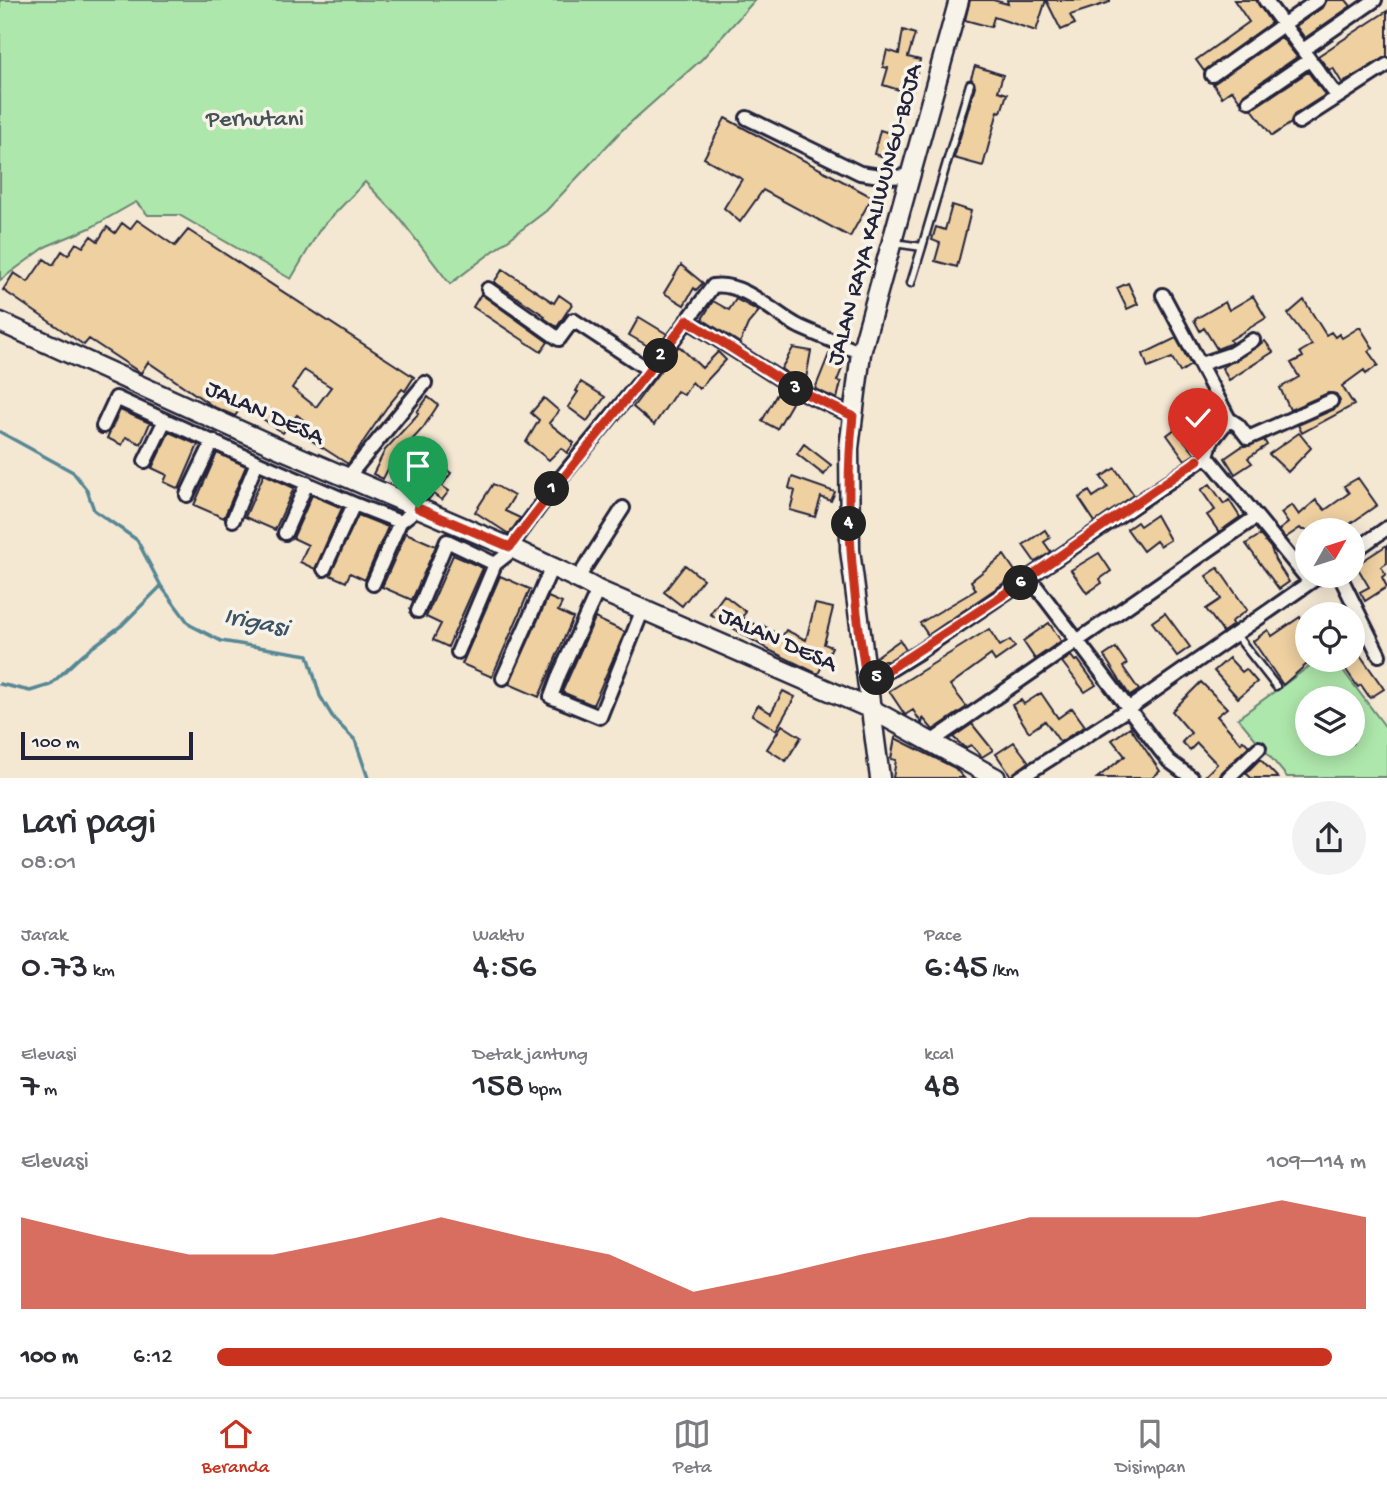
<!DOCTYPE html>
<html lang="id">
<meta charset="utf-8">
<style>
:root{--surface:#fff;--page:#f2f2f3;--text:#2b2b33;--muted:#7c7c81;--line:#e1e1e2;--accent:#c8321e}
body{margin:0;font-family:"Gochi Hand",sans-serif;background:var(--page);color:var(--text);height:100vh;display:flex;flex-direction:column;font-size:26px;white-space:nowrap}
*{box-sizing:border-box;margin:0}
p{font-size:23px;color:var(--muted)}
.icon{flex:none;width:38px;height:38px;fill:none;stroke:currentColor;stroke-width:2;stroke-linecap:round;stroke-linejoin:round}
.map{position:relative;height:778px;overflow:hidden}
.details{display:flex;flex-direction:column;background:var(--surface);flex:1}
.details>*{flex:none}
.needle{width:46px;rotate:51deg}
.tools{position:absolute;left:1295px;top:518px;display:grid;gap:14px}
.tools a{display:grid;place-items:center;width:70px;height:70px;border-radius:50%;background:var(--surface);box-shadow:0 4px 18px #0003;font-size:35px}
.scale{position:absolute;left:21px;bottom:18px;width:172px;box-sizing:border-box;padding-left:7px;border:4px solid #22223b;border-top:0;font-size:19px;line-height:24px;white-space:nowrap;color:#22223b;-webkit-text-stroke:5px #f7f3e8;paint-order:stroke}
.pin{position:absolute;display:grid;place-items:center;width:60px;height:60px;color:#fff;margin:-72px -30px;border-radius:50% 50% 50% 0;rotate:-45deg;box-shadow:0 0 7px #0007}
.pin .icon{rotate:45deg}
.km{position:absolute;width:35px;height:35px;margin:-18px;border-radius:50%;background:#222;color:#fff;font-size:19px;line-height:35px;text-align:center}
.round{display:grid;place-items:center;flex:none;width:74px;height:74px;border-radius:37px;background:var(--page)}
.head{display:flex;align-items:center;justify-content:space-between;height:119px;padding:0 21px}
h1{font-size:38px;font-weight:600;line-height:52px}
.metrics{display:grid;grid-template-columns:repeat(3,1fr);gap:10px;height:119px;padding:7px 21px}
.metrics div{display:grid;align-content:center}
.metrics b{font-size:35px;font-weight:600}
.metrics small{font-size:19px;font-weight:400}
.metrics p{font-size:19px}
.chart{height:196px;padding:14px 21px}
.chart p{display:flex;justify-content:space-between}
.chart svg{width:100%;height:126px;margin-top:7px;fill:var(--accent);opacity:.7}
ul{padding:0 21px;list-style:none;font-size:23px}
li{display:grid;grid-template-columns:112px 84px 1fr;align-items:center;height:52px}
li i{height:18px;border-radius:9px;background:var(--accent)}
.menu{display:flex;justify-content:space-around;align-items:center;height:98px;border-top:2px solid var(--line);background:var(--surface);font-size:19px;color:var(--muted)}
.menu a{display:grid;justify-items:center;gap:4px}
.menu .selected{color:var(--accent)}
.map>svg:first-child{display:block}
.green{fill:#aee7ab;stroke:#688473;stroke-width:2;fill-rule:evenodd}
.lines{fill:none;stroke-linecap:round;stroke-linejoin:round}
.stream{stroke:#568795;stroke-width:3.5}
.building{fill:#eed0a1;stroke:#22223b;stroke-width:2;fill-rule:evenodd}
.lane-casing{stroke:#22223b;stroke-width:11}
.street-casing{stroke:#22223b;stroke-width:18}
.secondary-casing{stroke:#22223b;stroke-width:23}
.lane{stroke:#f7f3e8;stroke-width:6}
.street{stroke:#f7f3e8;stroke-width:12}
.secondary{stroke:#f7f3e8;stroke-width:18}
.route-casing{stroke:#fff;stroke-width:14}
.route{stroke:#c8321e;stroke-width:9}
.labels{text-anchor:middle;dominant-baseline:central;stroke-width:7;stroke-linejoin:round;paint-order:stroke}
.park-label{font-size:24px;fill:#455357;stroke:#f7f3e8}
.street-label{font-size:24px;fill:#22223b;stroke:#f7f3e8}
.water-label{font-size:26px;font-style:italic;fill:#3c5468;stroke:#f7f3e8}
</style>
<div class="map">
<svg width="1387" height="778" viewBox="0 0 1387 778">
<rect width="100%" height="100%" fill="#f4e8d3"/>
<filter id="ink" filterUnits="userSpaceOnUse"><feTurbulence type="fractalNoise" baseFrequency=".0143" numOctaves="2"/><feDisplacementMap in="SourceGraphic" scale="14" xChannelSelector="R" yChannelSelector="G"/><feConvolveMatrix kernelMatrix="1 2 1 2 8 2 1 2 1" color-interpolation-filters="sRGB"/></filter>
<g filter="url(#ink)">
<path class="green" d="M0,0H755L702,59L621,131L546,211L450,284L397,215L365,182L320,229L291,279L179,215H148L136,202L90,228L47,246L0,280Z
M1318,660H1335L1387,729V777H1287L1238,718ZM1307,698H1353V744H1307Z"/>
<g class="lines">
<path class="stream" d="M0,432L73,472L87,490L94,510L137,540L161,586L190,625L221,641L308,655L320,696L334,719L355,740L368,778
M0,684L30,691L50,685L82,655L122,625L161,586"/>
</g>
<path class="building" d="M970,0H993L1008,4L1007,0H1110V2L1070,15L1075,24L1061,30L1046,0L1036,31L994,17L991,27L965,20Z
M1234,0H1256L1271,23L1204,71L1196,60L1249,22Z
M1327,0H1346L1351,6L1305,38L1296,26L1323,7Z
M1387,11V56L1342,83L1333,68L1329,70L1318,56Z
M903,30L915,34L908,57L920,60L912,94L883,85L888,68L883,67L887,50L899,54Z
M1281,37L1297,57L1244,94L1240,101L1232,90L1222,97L1213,84Z
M975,66L1003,75L998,91L1007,94L1001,112L998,111L983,166L954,158L975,86L971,78Z
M1308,72L1325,95L1294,115L1291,123L1272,136L1252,109Z
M725,118L872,197L850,237L763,190L740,222L724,208L742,179L704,158Z
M880,130L899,136L892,159L874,154Z
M952,205L971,211L957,267L935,261L940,243L932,240L936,227L945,230Z
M137,220L175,246L188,230L414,377L405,391L402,389L387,407L348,464L306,437L312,427L297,415L283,433L243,405L235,416L214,407L148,362L141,373L89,339L84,345L3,290L14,273L28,282L44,259L53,265L62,251L68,255L76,243L83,247L91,236L98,241L107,227L115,233L122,223L130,229ZM304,370L331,387L316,407L292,388Z
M681,265L703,283L696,290L694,288L684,305L664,293Z
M503,269L554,303L559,295L572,304L557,327L544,318L545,316L494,282Z
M1128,283L1138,304L1127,309L1117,288Z
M481,294L548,342L541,352L473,307Z
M1253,296L1266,318L1230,340L1232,343L1217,349L1204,328L1200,331L1194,320L1225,302L1229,310Z
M736,299L759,311L748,324L740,343L702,319L713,301L729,310Z
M1304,300L1326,335L1331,332L1335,337L1339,334L1342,338L1360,327L1373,348L1368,351L1378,365L1366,374L1364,370L1342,386L1354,405L1302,433L1298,425L1335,409L1340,401L1336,394L1328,393L1290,410L1280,388L1299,377L1291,363L1303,357L1300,352L1312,345L1288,314Z
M639,317L667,334L655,350L629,335Z
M1176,338L1191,365L1180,372L1172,358L1148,368L1143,354Z
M1265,341L1273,352L1229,380L1222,368Z
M679,346L702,368L718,352L726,360L699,389L692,382L684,395L677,391L654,425L633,407Z
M793,348L811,351L805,384L781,369Z
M829,354L845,361L837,381L841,382L837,399L815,389Z
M581,382L605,397L587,421L568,407L578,392L576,391Z
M777,394L792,403L777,429L762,421Z
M428,397L438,405L423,428L402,451L399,447L383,479L373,474L385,450L419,413L417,412Z
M544,398L559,411L549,423L574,443L567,453L561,448L549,460L526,442L539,420L531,413Z
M120,410L150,423L141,444L126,437L122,445L107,438Z
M1175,429L1195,454L1185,460L1167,435Z
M169,432L198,445L179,489L164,482L167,475L152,468Z
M1299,433L1311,448L1288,472L1269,454Z
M1264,440L1267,445L1248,458L1252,463L1235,474L1225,458L1241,447Z
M804,444L831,465L824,475L797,454Z
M217,453L246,466L224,518L194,505Z
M434,461L451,473L442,486L449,491L442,500L433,494L428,500L418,495L424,487L418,483Z
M1115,468L1134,495L1095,522L1079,498L1089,491L1093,497L1108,487L1101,477Z
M264,474L294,488L275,530L245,517Z
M792,477L835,492L831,501L821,497L815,517L790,510L795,491L789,488Z
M1358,478L1377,505L1350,524L1340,530H1302L1300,528L1285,538L1279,530L1288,523L1281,513L1292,505L1299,515L1316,500L1325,510L1349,493L1344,486Z
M493,484L514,496L505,511L520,518L509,534L475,512Z
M1210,484L1224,504L1229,500L1240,517L1219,532L1207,515L1215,510L1201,490Z
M312,495L342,508L315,569L300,562L308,545L293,538Z
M358,515L388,527L365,580L350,573L346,582L330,575Z
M1156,515L1170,540L1160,546L1156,541L1143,551L1127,529L1137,522L1140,526Z
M1045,530L1050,538L1044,542L1051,552L1035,562L1023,545Z
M406,533L436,546L412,600L382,587Z
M1260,535L1271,548L1275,560L1289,582L1279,589L1246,544Z
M1387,545V563L1381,567L1386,574L1382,577L1387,587L1365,601L1360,592L1369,587L1356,565Z
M1099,553L1111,571L1100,579L1102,583L1087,593L1071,570Z
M453,555L483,568L448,647L433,640L441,624L426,617Z
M1004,555L1017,574L928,635L920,623L976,590L971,581Z
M685,565L703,579L682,606L664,592Z
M1218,568L1247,610L1231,622L1233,625L1223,632L1206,609L1221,599L1206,576Z
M500,576L530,589L492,677L462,664Z
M724,595L746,612L742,617L759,627L761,624L782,637L786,630L806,640L815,604L833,608L824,644L832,647L818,674L769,650L710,614Z
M548,597L562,603L558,611L573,618L539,697L509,684Z
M1165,613L1190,647L1177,656L1152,622Z
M1300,617L1307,628V664L1283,685L1253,641L1268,630L1272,636Z
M595,618L625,632L593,705L562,692Z
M1049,623L1061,641L1035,659L1023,641Z
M989,629L1000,646L1010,640L1015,647L995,661L991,655L950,685L967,707L933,730L923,718L922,724L913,710L905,715L889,691Z
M900,640L906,650L888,661H876V657Z
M1353,645L1384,689L1370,698L1361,685L1358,687L1339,660H1353Z
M1116,648L1127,664L1123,667L1139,690L1130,696L1104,656Z
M1071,656L1075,661L1078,660L1096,685L1085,692L1062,662Z
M1229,658L1242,672L1246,669L1257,682L1238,698L1214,671Z
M1201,682L1227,708L1217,716L1241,743L1243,740L1249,746L1222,772L1219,778H1203L1217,764L1197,743L1190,750L1182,742L1191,733L1172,711Z
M783,691L795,697L776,730L752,715L758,705L771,713Z
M1041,693L1058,718L1072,708L1085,726L1060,742L1045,721L1029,732L1012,705L1021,700L1024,704Z
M972,724L993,750L982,757L971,745L965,748L953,737Z
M782,725L801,737L786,761L767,749Z
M1130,727L1160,771L1152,778H1097L1125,756L1112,740Z
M895,738L955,768L964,778H893L896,760L891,759Z
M1014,742L1029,762L1011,776L996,754Z
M1260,759L1278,778H1251L1246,773Z"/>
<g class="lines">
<defs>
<path id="lane" d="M894,243L922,247L970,84
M911,283L922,247
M1236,635L1276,686"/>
<path id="street" d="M1265,0L1337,96
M1303,50L1375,0
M1212,75L1318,0
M1249,101L1309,60
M747,118L860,173L887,177L910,176
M1299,122L1387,65
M488,289L559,339L573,320L649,370
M1163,295L1229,419L1238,425L1248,438L1331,401
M687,320L797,390L853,416
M1201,364L1231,354L1253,340
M103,426L116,398L257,462
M1207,456L1310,582
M1207,456L1211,442L1229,419
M145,461L165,420
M347,478L425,383
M187,495L213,441
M233,520L257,462L354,504
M285,533L307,483
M510,547L559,480L662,355L713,286C744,281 775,315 800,327C820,336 841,344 861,353
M1353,552L1387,528
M324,569L354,504L400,522
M1340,576L1379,655
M1029,577L1160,750L1169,761L1192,778
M578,578L623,508
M373,584L400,522L418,508
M598,590L560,673L551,697L600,717L643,609
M418,611L447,541L495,564L514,549
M458,652L495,564
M503,678L551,569
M867,684L919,652L1207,456
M931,742L1256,517
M1020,778L1128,709L1319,576
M1228,778L1259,748"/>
<path id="secondary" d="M0,322L276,447L514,549C541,563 571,574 598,590L871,709L996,778
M880,778L850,550L849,448L861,353L959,0"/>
</defs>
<use href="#lane" class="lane-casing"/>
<use href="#street" class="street-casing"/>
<use href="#secondary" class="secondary-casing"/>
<use href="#lane" class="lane"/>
<use href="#street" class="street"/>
<use href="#secondary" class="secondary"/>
</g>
</g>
<g class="lines" filter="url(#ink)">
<defs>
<path id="route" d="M418,508L510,547C566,470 631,398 687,320L797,390L853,416C843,506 853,595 867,684L1000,597L1198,460"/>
</defs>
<use href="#route" class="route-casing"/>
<use href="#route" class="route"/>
</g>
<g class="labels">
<g class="park-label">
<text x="255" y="120">Perhutani</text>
</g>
<g class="street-label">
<text transform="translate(876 215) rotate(-75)">JALAN RAYA KALIWUNGU-BOJA</text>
<text transform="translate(264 414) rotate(24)">JALAN DESA</text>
<text transform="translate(777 641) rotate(24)">JALAN DESA</text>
</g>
<g class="water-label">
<text transform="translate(256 624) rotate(12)">Irigasi</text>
</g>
</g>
</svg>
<div class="tools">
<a><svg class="needle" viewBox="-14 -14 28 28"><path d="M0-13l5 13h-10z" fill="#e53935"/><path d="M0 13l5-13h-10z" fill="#7c7c81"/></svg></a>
<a><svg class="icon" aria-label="locate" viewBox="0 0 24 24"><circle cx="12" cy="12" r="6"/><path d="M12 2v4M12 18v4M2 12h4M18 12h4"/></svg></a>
<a><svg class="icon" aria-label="layers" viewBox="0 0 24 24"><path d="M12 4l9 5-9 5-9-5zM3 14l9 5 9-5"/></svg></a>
</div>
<div class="scale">100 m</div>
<div class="pin" style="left:418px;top:508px;background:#1e9e55"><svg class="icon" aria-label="arrive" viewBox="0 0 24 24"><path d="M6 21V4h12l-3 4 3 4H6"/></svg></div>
<div class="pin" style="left:1198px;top:460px;background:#d93025"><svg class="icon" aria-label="check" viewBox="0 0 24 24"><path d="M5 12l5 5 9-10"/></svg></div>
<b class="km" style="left:552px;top:489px">1</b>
<b class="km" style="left:661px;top:356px">2</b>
<b class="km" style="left:796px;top:389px">3</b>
<b class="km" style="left:849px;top:524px">4</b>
<b class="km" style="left:877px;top:678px">5</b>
<b class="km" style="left:1021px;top:583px">6</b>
</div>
<section class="details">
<div class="head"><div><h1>Lari pagi</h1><p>08:01</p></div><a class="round"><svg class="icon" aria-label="share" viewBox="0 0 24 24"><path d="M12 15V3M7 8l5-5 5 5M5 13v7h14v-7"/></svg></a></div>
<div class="metrics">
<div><p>Jarak</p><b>0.73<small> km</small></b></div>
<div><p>Waktu</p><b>4:56</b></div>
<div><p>Pace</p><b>6:45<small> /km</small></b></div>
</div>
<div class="metrics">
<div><p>Elevasi</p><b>7<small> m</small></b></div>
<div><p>Detak jantung</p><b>158<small> bpm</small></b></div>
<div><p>kcal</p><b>48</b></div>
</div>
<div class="chart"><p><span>Elevasi</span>109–114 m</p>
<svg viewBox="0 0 160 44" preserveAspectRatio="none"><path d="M0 44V12L10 19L20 25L30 25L40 19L50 12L60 19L70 25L80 38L90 32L100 25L110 19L120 12L130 12L140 12L150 6L160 12V44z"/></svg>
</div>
<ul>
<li><b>100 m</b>6:12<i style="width:97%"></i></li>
</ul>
</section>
<nav class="menu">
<a class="selected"><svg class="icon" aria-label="home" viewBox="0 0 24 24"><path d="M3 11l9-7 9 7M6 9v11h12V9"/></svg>Beranda</a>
<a><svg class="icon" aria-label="map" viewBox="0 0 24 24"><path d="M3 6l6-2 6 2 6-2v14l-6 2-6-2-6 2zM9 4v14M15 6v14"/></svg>Peta</a>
<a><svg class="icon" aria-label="saved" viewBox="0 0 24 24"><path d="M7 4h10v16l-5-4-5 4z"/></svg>Disimpan</a>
</nav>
